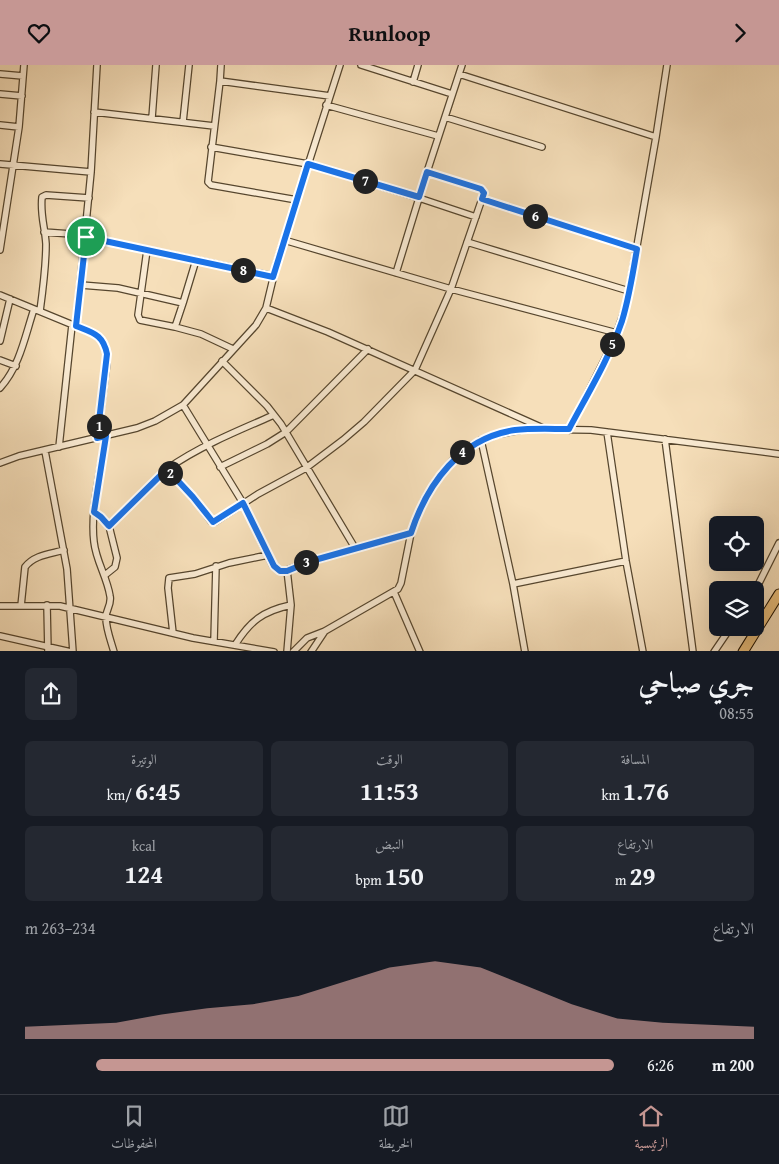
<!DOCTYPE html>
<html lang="ar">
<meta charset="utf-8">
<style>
:root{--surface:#171b24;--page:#242831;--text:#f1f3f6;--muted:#9ea1a6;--line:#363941;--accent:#c59692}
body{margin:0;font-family:"Gentium Book Plus",Amiri,serif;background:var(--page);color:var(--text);direction:rtl;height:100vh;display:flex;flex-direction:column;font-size:19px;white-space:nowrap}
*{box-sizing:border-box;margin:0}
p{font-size:16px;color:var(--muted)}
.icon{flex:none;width:28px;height:28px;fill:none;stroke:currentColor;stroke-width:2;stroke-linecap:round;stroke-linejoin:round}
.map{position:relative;height:586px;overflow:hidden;direction:ltr}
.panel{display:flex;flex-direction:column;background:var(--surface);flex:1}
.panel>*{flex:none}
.fabs{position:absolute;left:709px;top:451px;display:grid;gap:10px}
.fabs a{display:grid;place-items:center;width:55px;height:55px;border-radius:8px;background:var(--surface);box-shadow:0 5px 20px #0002;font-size:25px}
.pin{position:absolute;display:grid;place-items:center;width:42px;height:42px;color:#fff;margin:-21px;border:2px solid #fff;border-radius:50%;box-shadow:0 1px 5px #0007}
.km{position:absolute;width:25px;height:25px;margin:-12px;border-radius:50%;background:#222;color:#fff;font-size:14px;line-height:25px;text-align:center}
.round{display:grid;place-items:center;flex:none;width:52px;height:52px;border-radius:8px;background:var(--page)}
.head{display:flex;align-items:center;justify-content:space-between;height:85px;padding:0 25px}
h1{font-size:28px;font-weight:700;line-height:38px}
.figures{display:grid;grid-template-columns:repeat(3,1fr);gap:8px;height:85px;padding:5px 25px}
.figures div{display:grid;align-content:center;border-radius:8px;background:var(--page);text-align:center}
.figures b{font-size:25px;font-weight:700}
.figures small{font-size:14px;font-weight:400}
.figures p{font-size:14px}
.chart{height:140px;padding:10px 25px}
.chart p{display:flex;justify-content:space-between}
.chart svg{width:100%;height:90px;margin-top:5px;fill:var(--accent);opacity:.7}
ul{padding:0 25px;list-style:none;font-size:16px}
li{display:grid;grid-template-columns:80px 60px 1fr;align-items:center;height:38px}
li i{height:12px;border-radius:6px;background:var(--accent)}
header{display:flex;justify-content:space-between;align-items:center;height:65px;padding:0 25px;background:var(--accent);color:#111;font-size:22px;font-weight:700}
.dock{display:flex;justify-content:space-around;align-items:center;height:70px;border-top:1px solid var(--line);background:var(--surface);font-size:14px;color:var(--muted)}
.dock a{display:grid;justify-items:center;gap:2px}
.dock .current{color:var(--accent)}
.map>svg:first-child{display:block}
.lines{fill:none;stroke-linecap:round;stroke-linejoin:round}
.minor-casing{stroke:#56462e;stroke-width:8}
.primary-casing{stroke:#211300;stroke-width:11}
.minor{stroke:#f9ead2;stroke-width:5.5}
.primary{stroke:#ebc07d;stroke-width:9}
.route-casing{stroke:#fff;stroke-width:10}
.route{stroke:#1a73e8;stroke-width:6}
</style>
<header><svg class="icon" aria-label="forward" viewBox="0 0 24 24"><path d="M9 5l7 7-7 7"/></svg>Runloop<svg class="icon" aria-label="heart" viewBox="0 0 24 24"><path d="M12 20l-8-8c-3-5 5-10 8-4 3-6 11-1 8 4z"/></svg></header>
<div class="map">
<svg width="779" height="587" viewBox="0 0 779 587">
<rect width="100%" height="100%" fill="#f6dfba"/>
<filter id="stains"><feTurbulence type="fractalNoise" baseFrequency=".004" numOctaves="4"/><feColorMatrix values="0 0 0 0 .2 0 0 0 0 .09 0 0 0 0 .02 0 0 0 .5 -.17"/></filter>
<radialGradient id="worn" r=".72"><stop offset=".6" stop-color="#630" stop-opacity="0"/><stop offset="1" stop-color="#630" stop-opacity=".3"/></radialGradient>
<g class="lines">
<defs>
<path id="minor" d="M221,0L220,16L330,31
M361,0L452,29
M0,9L23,11
M459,9L656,72
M220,16L208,117L211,120L297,135
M413,17L418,0
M0,29L22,31
M326,40L438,71
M94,47L214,61
M445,52L542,82
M152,53L156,0
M183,57L189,0
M0,60L19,62L0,185
M19,62L24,0
M211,82L308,99L419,133L476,152
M0,99L91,107
M482,134L637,184
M44,167L71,169L273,211
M284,175L451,224L617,268
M467,177L629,226
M147,185L138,250L140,255L175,262L201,269L233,284
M396,208L427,107L462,0
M81,220L118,223L183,238L175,262
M0,230L90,267C104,274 107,283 107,298L97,373
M183,238L196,195
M266,243L277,197L340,0
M40,246C43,224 46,201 46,179C45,162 40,150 42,132L46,130L89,133
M76,261L91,107L97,0
M0,276L10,234
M0,295L16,301
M222,296L267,341L281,359L355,483
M0,323C20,301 25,271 34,244
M183,340L243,438L273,501L280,506L287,505
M569,365L614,276L627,238L656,72L667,0
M607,367L626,496L643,587
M106,371C101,404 90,444 94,477C96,496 107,512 110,531C112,540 105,546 106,553C106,564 111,576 114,587
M665,374L693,587
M481,375L513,519L626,496
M59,382L72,260
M45,386L67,504L73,587
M0,398L19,391L137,363L155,356L183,340L256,260L266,243L328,267L545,364
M220,402L267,379L286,367L368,284
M167,404L193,432L211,456L215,457L258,429L306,403L343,375L364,357L415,305L451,224L484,128L481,124L427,107
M94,447L101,452L109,461L117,493L115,502L105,510
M109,461L167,404C200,381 237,366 274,350
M513,519L525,587
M755,526L779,478
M394,527L420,587
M47,540L48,587
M0,541H60L193,573L274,587
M21,541L25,502C34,490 50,489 64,485
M173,568L168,523L169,513L195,509L229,498L268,490
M0,571L71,587
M214,576L216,501
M235,580C250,556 263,546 291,540
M287,587L291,540L287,505L311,496L411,468
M293,587L307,573L325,566L398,524L401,518L411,468L424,435L438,413L457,390L470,381L495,370L526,364L591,365L779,389
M311,587L325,566
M714,587L731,562"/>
<path id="primary" d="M743,587L779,529"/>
</defs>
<use href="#minor" class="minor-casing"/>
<use href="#primary" class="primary-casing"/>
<use href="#minor" class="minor"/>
<use href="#primary" class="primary"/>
</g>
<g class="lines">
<defs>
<path id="route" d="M308,99L419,132L427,107L481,124L484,128L482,134L637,184C633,208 629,233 622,256C609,294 587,330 569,364C551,364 532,363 515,365C460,373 427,419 411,468L311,496L287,506H280L274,501L243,438L213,457L193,432L167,404L109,461L101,452L94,447L106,371L97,373L107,289C103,269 93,268 76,261L86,172L273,212Z"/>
</defs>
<use href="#route" class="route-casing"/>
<use href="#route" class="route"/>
</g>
<rect width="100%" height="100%" filter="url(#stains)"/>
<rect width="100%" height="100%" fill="url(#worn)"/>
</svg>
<div class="fabs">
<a><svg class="icon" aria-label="locate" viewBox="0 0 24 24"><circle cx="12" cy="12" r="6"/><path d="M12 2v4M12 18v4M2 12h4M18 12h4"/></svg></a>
<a><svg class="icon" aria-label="layers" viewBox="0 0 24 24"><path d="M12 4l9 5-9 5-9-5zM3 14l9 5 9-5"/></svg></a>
</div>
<div class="pin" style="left:86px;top:172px;background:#1e9e55"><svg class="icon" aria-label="arrive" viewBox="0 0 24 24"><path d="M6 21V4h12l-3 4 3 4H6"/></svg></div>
<b class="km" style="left:99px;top:361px">1</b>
<b class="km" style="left:170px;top:408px">2</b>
<b class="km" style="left:306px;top:497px">3</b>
<b class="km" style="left:462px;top:387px">4</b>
<b class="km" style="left:612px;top:279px">5</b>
<b class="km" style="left:535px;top:151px">6</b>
<b class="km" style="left:365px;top:116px">7</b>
<b class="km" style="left:243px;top:205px">8</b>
</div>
<section class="panel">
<div class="head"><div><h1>جري صباحي</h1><p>08:55</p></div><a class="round"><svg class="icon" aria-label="share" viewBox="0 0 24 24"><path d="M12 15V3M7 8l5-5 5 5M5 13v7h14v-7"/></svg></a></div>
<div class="figures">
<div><p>المسافة</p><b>1.76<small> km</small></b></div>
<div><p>الوقت</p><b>11:53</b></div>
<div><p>الوتيرة</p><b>6:45<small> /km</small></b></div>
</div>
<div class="figures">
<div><p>الارتفاع</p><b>29<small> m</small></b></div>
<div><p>النبض</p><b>150<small> bpm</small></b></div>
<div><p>kcal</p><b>124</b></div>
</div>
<div class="chart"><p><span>الارتفاع</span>234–263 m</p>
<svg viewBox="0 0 160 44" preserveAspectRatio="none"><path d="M0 44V38L10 37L20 36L30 32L40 29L50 27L60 23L70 16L80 9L90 6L100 9L110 18L120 27L130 34L140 36L150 37L160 38V44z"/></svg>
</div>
<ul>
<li><b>200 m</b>6:26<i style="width:88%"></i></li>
</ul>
</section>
<nav class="dock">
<a class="current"><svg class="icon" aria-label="home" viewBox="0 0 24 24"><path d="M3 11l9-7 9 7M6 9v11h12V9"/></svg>الرئيسية</a>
<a><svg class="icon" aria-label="map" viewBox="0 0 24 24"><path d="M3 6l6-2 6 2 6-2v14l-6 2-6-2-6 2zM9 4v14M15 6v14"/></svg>الخريطة</a>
<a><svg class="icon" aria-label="saved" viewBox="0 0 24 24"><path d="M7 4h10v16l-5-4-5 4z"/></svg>المحفوظات</a>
</nav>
